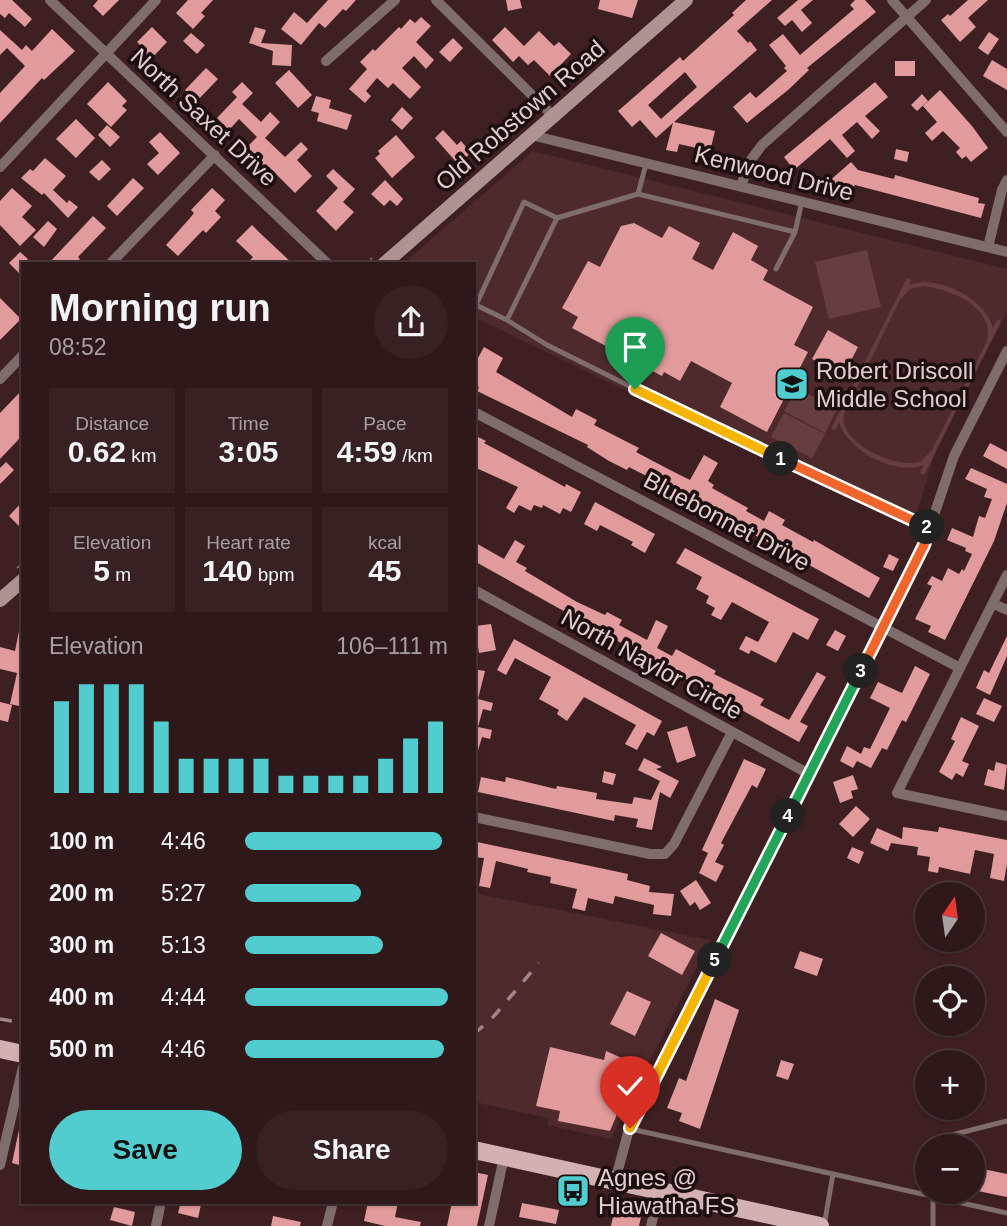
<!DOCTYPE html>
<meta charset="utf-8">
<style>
:root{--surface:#2f181a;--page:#372123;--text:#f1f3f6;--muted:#a7a0a2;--line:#4a3739;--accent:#52cdcf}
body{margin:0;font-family:Helvetica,sans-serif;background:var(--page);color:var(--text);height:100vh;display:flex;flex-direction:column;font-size:26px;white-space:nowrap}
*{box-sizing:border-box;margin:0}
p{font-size:23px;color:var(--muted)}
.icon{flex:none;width:38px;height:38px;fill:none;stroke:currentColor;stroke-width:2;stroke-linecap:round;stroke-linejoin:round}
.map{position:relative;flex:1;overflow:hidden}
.sheet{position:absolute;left:21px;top:262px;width:455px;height:942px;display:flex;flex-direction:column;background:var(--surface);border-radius:0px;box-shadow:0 2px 5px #0004,0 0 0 2px var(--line)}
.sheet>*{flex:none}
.needle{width:46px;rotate:13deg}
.buttons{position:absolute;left:915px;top:882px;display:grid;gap:14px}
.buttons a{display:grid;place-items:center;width:70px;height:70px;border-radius:50%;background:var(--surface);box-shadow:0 2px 5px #0004,0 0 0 2px var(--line);font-size:35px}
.pin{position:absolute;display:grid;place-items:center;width:60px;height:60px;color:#fff;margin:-72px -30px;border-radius:50% 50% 50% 0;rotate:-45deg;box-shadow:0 0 7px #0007}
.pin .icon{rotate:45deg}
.km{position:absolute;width:35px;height:35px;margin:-18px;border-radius:50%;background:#222;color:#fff;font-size:19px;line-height:35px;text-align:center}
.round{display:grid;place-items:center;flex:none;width:74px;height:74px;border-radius:37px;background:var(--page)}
.head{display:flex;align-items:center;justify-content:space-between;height:119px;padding:0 28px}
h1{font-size:38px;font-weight:600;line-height:52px}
.figures{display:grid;grid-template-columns:repeat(3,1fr);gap:10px;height:119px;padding:7px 28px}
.figures div{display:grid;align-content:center;border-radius:0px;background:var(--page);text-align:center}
.figures b{font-size:30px;font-weight:600}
.figures small{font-size:19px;font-weight:400}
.figures p{font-size:19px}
.chart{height:196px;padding:14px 28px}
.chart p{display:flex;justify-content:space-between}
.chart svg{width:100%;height:126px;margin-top:7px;stroke:var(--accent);stroke-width:6}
.cta{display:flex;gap:14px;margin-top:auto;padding:14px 28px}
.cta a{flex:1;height:80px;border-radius:42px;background:var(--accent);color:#111;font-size:28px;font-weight:600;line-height:80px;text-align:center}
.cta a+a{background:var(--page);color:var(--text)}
ul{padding:0 28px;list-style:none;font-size:23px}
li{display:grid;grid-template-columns:112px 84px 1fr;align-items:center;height:52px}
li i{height:18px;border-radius:9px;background:var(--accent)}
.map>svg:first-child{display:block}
.built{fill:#4f2a2c}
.green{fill:#663e3f;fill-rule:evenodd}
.building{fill:#e29b9d;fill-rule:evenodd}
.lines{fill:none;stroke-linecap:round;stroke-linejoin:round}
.path{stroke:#85696b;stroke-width:2;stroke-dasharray:3.5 3.5;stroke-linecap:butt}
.lane{stroke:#7f6d6e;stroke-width:5}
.street{stroke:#7f6d6e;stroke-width:10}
.secondary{stroke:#ae9393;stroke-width:14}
.primary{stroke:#d3b0b1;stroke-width:18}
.rail{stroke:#a08688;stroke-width:3.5;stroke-dasharray:12 12;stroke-linecap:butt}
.split-1-casing{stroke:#fff;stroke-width:14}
.split-2-casing{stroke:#fff;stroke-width:14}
.split-3-casing{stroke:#fff;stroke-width:14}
.split-4-casing{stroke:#fff;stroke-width:14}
.split-5-casing{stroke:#fff;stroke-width:14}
.split-6-casing{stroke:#fff;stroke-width:14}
.split-1{stroke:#f5b400;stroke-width:9}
.split-2{stroke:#f0652b;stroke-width:9}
.split-3{stroke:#f0652b;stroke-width:9}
.split-4{stroke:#22a559;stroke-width:9}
.split-5{stroke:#22a559;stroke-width:9}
.split-6{stroke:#f5b400;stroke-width:9}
.labels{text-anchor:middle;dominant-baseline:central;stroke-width:7;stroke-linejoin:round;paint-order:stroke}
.street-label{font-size:24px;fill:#e2cccd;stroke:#1d0f0f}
.poi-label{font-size:24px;fill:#e2cccd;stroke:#1d0f0f;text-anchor:start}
</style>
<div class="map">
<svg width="1007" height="1226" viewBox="0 0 1007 1226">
<rect width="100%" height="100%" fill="#3f2022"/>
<path class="built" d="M533,151L1007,269V312L935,452L917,512L915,530L474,317V264H403Z
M474,893L710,940L611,1139L548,1125V1118L474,1102Z"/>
<path class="green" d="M867,250L881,307L829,319L815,262Z
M907,278L911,280L909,285C937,274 985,298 993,328L998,319L1001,321L924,475L920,473L924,465C895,476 848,451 839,422L835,430L831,429ZM924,286C951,289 998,309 986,343L932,450L920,462C898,468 849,448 844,423C842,418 845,412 847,407L900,300L910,289Z
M797,388L837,409L825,433L784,411Z
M784,413L825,434L812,458L771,437Z"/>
<path class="building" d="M0,0H12L32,19L25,27L9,13L5,18L0,14Z
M98,0H119L103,16L93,6Z
M188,0H213L201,13L205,16L193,29L176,13Z
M328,0H356L346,11L343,9L325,28L319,23L301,45L281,29L294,12L307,23Z
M506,0H520L522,8L508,11Z
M600,0H638L632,18L598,9Z
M746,0H772L737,31L748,43L750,41L757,50L674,122L715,131L710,151L679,144L677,152L666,150L673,123L656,138L640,120L632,127L618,111L680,57L683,61L734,15L732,13ZM685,72L697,87L661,119L648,105Z
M798,0H813L801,10L812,23L802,32L792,20L785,26L777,18Z
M855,0H865L876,12L807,68L809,70L788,90L747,123L733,107L750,92L756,98L787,71L784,68L786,66L769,45L783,34L800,55L854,9L850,5Z
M968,0H988L968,18L976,27L960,42L941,20L948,14L950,16Z
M421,17L431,26L416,42L434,60L426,69L414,56L402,68L421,87L410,99L393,83L388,88L377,78L366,91L371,96L365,103L349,89L367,69L360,62L373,49L375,51L399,27L401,29L410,19L415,23Z
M152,27L167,42L150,60L140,50L142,47L137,42Z
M255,27L266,30L261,43L292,45L291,66L272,65L273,51L249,43Z
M505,27L524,46L539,31L554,46L559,42L571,54L550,76L534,60L528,65L519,56L513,62L492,40Z
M52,29L75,51L44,80L42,78L0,123V93L25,66L7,48L0,55V30L22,50L26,45L32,51Z
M989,32L999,39L988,55L978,48Z
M191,33L205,45L197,54L183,41Z
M453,38L463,48L450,62L439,52Z
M992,60L1007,69V90L983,76Z
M895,61H915V76H895Z
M206,68L218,79L197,101L185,90Z
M289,70L312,95L298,108L275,83Z
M108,82L127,101L122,106L127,110L111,127L87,104Z
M242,82L253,93L242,104L261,122L270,112L280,122L265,138L285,157L301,142L308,149L297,160L312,176L295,193L269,167L266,170L245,149L257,137L239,119L229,130L217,118L237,97L232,92Z
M875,82L888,97L865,116L880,131L872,139L857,122L842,135L855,151L847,158L830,139L794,170L784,157Z
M940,90L972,126L988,148L971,162L966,156L962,159L956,152L960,148L943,131L932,141L925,133L937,122L923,106Z
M922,94L928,101L917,111L911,105Z
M316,96L331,100L329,108L352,115L347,130L317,121L319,113L311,111Z
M402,107L413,118L402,130L391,120Z
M76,119L95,138L76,158L56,139Z
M107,125L120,137L110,147L98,135Z
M443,130L457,145L461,141L471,153L458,164L435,138Z
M160,132L180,153L158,175L147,164L159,153L149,142Z
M396,135L415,157L392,178L375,158L380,154L378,151Z
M896,149L909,152L907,162L894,159Z
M45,158L66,176L53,190L67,203L69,200L78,207L68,218L44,193L42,195L21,178L30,169L33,171Z
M102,160L111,169L99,181L89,172Z
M851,162L858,170L894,179L895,175L979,198L978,203L985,204L981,218L855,185L848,192L843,186L835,193L827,183Z
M333,169L355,189L343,202L354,212L336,231L316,211L338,188L326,176Z
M133,178L144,188L117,216L107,206Z
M385,180L403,199L397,206L390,200L384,206L371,194Z
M12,188L32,206L22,217L36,230L20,246L0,225V201Z
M212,188L225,200L215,211L221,217L206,233L203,230L178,256L166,245L190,218L194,213L191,210Z
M93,216L106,228L78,257L80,259L75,264H48Z
M48,221L57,229L44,247L33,237Z
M634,223L662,238L669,226L700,243L692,259L713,270L733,232L758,246L751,260L768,270L763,280L813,307L794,345L808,352L767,432L720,407L732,383L691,361L680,381L664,372L662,376L572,328L578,317L562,308L588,261L600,267L621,226Z
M252,225L261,234L293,264H247L253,257L236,241Z
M20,252L28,259L23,264V277L9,263Z
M0,298L21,319L0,340Z
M828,330L858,347L843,376L812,359Z
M484,347L503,358L496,372L572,417L576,409L597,420L594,425L639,448L636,452L670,470L690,480L704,455L718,463L708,481L714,485L712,488L748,508L746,511L764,521L769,511L785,520L782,525L813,542L814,540L880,578L869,598L662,484L629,467L627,470L609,461L587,447L588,445L477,391L479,387L474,385V365Z
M23,389V443L19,439L0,459V413Z
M474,435L486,441L484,443L532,469L565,487L566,484L581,492L571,512L563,508L560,514L543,505L542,508L534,505L531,511L519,505L514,513L506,508L518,487L474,467Z
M990,443L1007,452V469L983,456Z
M6,462L14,470L0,484V468Z
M971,468L1007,484V503L994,541L945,640L928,632L931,626L915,619L932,586L927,584L932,576L942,581L948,568L959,574L962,569L964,571L972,554L965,551L966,548L947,540L952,528L973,537L979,516L985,518L992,499L984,497L987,489L965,479Z
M23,501V530L9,516Z
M595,502L655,534L645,553L631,545L633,542L600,525L597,531L584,524Z
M515,540L525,546L516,562L527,568L525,571L577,602L605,615L607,612L622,620L619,625L647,640L656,620L668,626L657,648L672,656L676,649L716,671L714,674L764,699L760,705L789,720L817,672L826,677L800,722L808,726L799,742L474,561V542L504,559Z
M685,548L819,619L808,640L793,632L776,663L751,650L749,654L739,649L746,636L758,642L769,622L732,602L721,620L711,615L715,608L706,603L709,596L696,589L702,577L676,563Z
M889,554L899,559L893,571L883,567Z
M491,624L496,650L479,653L475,626Z
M835,630L846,636L838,651L826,645Z
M19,631L23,632V707L10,704L17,673L0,669V647L15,651Z
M1007,636V656L990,695L976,688L984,670L989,673Z
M514,639L662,721L654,736L647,732L637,750L625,744L636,725L584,697L567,721L557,714L559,710L539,699L551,677L515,658L506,675L497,670Z
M915,666L930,674L906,722L902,720L887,750L882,748L871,768L857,761L853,768L840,761L847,746L861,754L864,747L870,749L890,708L870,698L878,682L902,693Z
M474,669L485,671L478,699L493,703L491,711L483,709L478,727L492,730L490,739L482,737L477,754H474Z
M984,698L1002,706L994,722L976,714Z
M0,702L12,705L8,722L0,720Z
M961,717L979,726L962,761L969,764L963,777L956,773L952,780L939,772L955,741L951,739Z
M687,726L696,756L677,763L667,732Z
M644,758L662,767L656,769L679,781L670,798L660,792L652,830L636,827L638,819L615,815L614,821L478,792L481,777L505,782L506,777L556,789L557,786L597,793L596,799L632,804L634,797L651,800L660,781L638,770Z
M744,759L766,769L757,788L752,785L721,843L724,845L715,862L724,866L716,882L699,873L708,853L702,850Z
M996,762L1007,765L1004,790L984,785L988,769L994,771Z
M604,771L616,774L613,785L602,782Z
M853,775L858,789L851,791L853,798L840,803L833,782Z
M856,806L870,819L853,837L839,824Z
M903,827L938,832L939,827L1007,840V864L1004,881L990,878L994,854L975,850L970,874L939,867L938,873L928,871L930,857L917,855L918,847L891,843L888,851L870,843L877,828L902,839Z
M477,842L628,874L627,880L650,886L649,892L674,894L671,916L653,914L654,905L615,896L613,904L588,898L585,911L572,908L577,889L550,883L551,877L527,872L528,869L496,861L490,888L479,886L484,858L474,857Z
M852,847L864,852L859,864L847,858Z
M696,880L711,903L700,910L695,902L690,906L680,891Z
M661,933L695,951L682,975L648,956Z
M800,951L823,959L817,976L794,968Z
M627,991L651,1002L635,1036L610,1024Z
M715,999L739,1010L700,1129L679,1121L682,1113L667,1108L679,1078L686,1081Z
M550,1047L604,1060L606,1051L633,1063V1065L637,1067L610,1131L558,1121L560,1111L536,1106Z
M781,1060L794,1064L788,1080L776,1076Z
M19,1130H23V1166L12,1163Z
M973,1167L1007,1174V1197L973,1190Z
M474,1172L488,1175L477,1226H447L452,1202H474Z
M181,1202L201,1205L198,1218L178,1213Z
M368,1202H398L395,1217L421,1222L420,1226H385L364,1221Z
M616,1202L643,1208L639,1226H611Z
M522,1203L559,1210L556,1224L519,1217Z
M114,1207L135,1212L132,1226L110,1220Z
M273,1216L301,1222L300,1226H271Z"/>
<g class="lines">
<path class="path" d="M365,264L372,258
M17,568L23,563"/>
<path class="lane" d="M638,194L646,164
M557,218L638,194L795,232
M776,269L795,232L802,201
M474,304L476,305L507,320L557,218L524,202L476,305
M507,320L547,345L716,429L930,528
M631,1129L833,1174L824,1226
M940,1146L944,1137L1007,1121
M833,1174L1007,1213
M933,1226V1192"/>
<path class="street" d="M50,0L328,264
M436,0L552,115
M892,0L1007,132
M326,61L395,0
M531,135L1007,252
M0,167L156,0
M741,186L750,161L762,145L926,0
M988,247L1002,190L1007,180
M110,264L215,155
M0,379L23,355
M474,412L960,668
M1007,575L897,793L1007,816
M474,590L809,774
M994,604L1007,610
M474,817L650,854H665L674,844L732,732
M0,1165L23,1067
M615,1181L628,1133L924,545L954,456L1007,351
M156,1226L161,1202
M327,1226L333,1202
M489,1226L504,1157
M651,1226L659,1190"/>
<path class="secondary" d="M384,264L686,0
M0,600L23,580"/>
<path class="primary" d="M0,1049L23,1054
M474,1150L820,1226"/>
<path class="rail" d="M0,1019L23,1023
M474,1034L494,1016L539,963"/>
</g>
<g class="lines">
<defs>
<path id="split-1" d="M635,389L781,459"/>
<path id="split-2" d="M781,459L927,527"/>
<path id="split-3" d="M861,671L924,545L930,528L927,527"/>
<path id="split-4" d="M788,816L861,671"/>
<path id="split-5" d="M715,960L788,816"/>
<path id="split-6" d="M630,1128L715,960"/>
</defs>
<use href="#split-1" class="split-1-casing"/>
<use href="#split-2" class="split-2-casing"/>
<use href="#split-3" class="split-3-casing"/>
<use href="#split-4" class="split-4-casing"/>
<use href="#split-5" class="split-5-casing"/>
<use href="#split-6" class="split-6-casing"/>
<use href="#split-1" class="split-1"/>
<use href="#split-2" class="split-2"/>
<use href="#split-3" class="split-3"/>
<use href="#split-4" class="split-4"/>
<use href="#split-5" class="split-5"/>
<use href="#split-6" class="split-6"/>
</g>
<defs>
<symbol id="school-square" viewBox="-11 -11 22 22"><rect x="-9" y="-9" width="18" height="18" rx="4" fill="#52cdcf" stroke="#1d0f0f"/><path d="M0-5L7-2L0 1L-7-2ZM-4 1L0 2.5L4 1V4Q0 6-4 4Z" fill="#111"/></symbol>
<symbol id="bus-square" viewBox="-11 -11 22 22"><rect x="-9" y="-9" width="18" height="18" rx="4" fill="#52cdcf" stroke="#1d0f0f"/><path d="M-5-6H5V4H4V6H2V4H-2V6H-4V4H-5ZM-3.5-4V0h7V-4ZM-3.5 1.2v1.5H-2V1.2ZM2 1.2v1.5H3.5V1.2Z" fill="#111"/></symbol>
</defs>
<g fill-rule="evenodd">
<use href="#school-square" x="773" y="365" width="38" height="38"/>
<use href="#bus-square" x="554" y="1172" width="38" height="38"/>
</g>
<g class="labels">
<g class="street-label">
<text transform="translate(520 115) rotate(-41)">Old Robstown Road</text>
<text transform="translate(204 117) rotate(43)">North Saxet Drive</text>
<text transform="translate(774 173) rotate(14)">Kenwood Drive</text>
<text transform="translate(727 521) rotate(28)">Bluebonnet Drive</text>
<text transform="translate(652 664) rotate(29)">North Naylor Circle</text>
</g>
<g class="poi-label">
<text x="816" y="370">Robert Driscoll<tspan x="816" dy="28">Middle School</tspan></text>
<text x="598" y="1177">Agnes @<tspan x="598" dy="28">Hiawatha FS</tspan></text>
</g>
</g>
</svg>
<div class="buttons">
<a><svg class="needle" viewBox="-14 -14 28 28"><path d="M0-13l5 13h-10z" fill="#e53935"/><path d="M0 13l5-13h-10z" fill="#a7a0a2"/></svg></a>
<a><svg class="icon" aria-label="locate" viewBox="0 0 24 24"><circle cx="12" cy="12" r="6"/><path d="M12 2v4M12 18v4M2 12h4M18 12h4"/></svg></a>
<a>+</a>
<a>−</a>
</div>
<div class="pin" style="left:635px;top:389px;background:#1e9e55"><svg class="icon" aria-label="arrive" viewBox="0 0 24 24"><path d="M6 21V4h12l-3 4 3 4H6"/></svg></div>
<div class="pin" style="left:630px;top:1128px;background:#d93025"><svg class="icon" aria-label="check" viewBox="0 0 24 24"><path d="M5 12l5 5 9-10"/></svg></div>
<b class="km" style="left:781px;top:459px">1</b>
<b class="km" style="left:927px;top:527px">2</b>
<b class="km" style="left:861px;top:671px">3</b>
<b class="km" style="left:788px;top:816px">4</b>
<b class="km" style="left:715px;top:960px">5</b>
<section class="sheet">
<div class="head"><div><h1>Morning run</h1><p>08:52</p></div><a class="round"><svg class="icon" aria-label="share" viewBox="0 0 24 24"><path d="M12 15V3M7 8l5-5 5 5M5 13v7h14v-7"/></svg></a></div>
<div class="figures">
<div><p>Distance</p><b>0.62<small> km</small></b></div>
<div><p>Time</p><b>3:05</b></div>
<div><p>Pace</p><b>4:59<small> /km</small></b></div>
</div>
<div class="figures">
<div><p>Elevation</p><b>5<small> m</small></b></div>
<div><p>Heart rate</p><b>140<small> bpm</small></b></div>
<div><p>kcal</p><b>45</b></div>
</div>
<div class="chart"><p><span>Elevation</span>106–111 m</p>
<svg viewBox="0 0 160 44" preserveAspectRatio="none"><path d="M5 44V12M15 44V6M25 44V6M35 44V6M45 44V19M55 44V32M65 44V32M75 44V32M85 44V32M95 44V38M105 44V38M115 44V38M125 44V38M135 44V32M145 44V25M155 44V19"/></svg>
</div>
<ul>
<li><b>100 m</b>4:46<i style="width:97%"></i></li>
<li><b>200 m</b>5:27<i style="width:57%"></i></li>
<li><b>300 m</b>5:13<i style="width:68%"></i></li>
<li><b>400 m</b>4:44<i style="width:100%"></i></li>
<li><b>500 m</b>4:46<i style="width:98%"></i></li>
</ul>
<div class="cta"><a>Save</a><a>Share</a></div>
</section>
</div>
